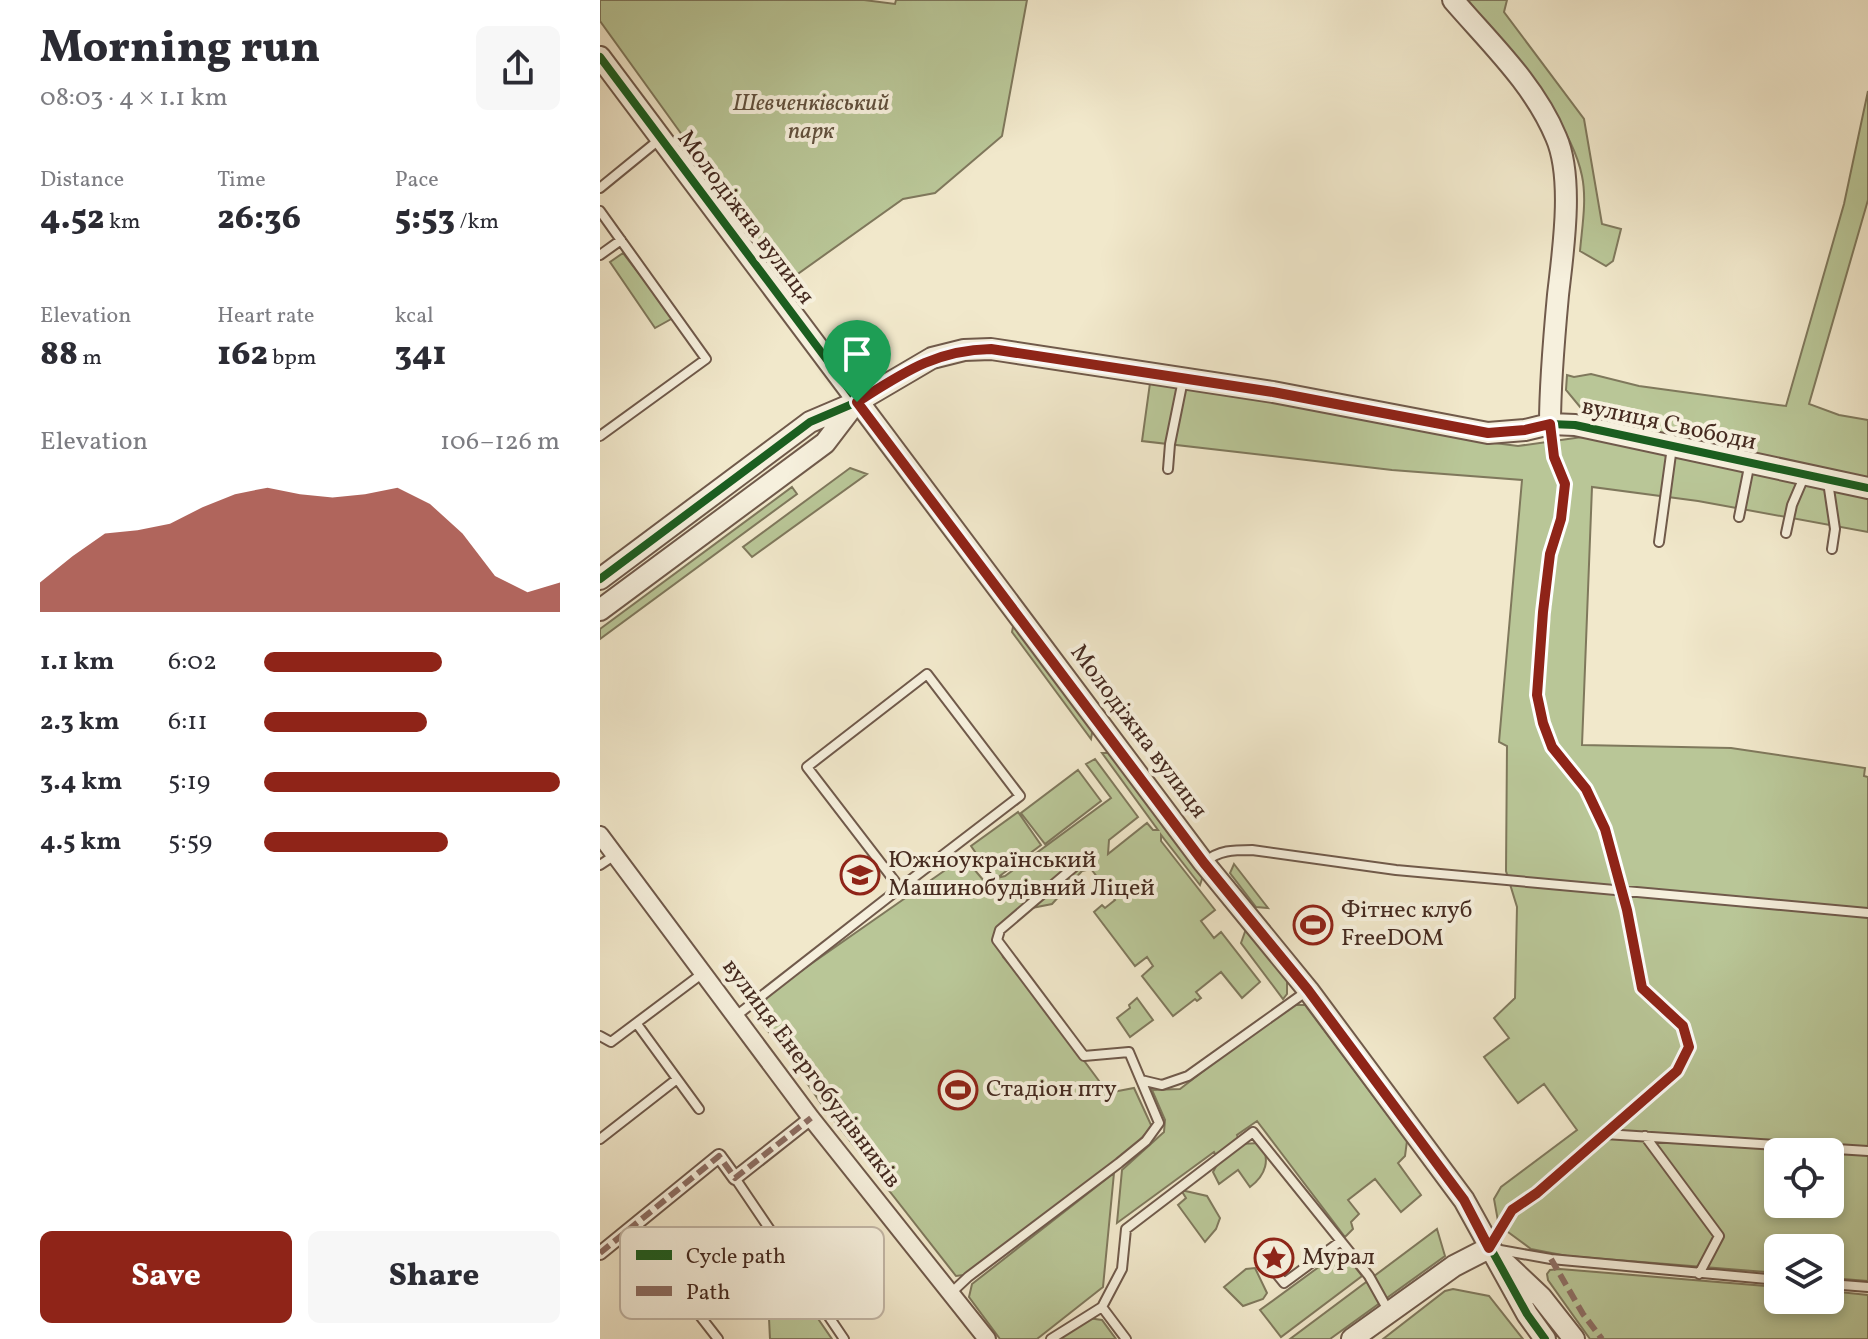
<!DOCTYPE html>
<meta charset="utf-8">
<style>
:root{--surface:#fff;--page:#f7f7f7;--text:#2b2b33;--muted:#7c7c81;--accent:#8f2418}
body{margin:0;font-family:Vollkorn,serif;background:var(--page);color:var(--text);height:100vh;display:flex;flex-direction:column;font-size:30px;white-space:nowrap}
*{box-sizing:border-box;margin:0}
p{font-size:26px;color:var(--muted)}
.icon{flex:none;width:44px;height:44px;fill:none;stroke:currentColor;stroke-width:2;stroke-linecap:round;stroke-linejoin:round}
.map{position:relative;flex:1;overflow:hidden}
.panel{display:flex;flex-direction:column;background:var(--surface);width:600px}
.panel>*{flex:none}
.tools{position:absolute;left:1164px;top:1138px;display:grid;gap:16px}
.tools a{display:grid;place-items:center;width:80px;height:80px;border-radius:12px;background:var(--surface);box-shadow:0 4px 12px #0003;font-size:40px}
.pin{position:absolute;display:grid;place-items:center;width:68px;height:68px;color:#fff;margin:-82px -34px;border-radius:50% 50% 50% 0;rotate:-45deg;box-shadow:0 0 8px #0007}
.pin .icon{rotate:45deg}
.round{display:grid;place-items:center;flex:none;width:84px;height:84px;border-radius:12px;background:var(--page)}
.overview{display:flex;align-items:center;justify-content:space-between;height:136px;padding:0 40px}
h1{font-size:44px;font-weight:800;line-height:60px}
.metrics{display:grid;grid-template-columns:repeat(3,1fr);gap:12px;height:136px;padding:8px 40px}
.metrics div{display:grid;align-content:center}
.metrics b{font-size:34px;font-weight:800}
.metrics small{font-size:22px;font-weight:400}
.metrics p{font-size:22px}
.chart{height:224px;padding:16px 40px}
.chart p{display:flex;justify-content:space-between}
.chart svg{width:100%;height:144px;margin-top:8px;fill:var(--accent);opacity:.7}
.primary-button{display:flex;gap:16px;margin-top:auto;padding:16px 40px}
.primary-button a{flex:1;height:92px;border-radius:12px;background:var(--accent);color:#fff;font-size:32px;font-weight:800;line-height:92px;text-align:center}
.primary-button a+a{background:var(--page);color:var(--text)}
ul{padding:0 40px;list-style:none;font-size:26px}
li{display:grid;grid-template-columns:128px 96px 1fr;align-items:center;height:60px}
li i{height:20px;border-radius:10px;background:var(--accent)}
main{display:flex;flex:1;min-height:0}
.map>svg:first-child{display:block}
.green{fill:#b9c697;stroke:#7f785c;stroke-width:2;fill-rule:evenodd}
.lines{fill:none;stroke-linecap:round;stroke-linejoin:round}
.service-casing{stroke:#705a4b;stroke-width:12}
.pedestrian-casing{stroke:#705a4b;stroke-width:16}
.minor-casing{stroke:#705a4b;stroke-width:20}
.tertiary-casing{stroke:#705a4b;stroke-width:24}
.service{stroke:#f6f0dd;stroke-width:8}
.pedestrian{stroke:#f6f0dd;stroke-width:12}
.minor{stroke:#f6f0dd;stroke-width:16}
.tertiary{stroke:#f6f0dd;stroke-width:20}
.quiet{stroke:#8d6e63;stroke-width:6;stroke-dasharray:12 6;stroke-linecap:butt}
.cycleway-casing{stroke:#f6f0dd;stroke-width:13}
.cycleway{stroke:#1b5e20;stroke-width:8}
.route-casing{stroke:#fff;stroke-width:16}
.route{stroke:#8f2418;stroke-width:10}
.labels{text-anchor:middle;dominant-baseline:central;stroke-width:8;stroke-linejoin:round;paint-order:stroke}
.park-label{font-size:24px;font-style:italic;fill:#62513e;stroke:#f6f0dd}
.street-label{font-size:24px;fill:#452a20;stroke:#f6f0dd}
.poi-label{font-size:24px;fill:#452a20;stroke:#f6f0dd;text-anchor:start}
.key{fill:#f6f0dd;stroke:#c1b5a4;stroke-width:2}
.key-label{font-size:22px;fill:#452a20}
</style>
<main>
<section class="panel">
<div class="overview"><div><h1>Morning run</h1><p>08:03 · 4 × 1.1 km</p></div><a class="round"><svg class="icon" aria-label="share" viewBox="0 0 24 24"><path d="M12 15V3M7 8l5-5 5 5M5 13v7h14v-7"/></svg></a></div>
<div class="metrics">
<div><p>Distance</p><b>4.52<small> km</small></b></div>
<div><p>Time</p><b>26:36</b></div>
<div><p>Pace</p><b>5:53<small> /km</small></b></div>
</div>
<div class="metrics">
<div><p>Elevation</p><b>88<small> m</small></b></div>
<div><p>Heart rate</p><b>162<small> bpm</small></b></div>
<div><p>kcal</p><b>341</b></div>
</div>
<div class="chart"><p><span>Elevation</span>106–126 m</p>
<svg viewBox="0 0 160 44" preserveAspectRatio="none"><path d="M0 44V35L10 27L20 20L30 19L40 17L50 12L60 8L70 6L80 8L90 9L100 8L110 6L120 11L130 20L140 33L150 38L160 35V44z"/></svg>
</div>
<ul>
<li><b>1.1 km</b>6:02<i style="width:60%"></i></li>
<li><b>2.3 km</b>6:11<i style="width:55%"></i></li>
<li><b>3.4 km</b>5:19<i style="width:100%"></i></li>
<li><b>4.5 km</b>5:59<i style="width:62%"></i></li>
</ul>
<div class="primary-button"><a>Save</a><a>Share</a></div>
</section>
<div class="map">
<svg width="1268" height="1339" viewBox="0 0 1268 1339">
<rect width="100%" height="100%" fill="#f1e8cb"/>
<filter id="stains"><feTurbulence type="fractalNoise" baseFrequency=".0025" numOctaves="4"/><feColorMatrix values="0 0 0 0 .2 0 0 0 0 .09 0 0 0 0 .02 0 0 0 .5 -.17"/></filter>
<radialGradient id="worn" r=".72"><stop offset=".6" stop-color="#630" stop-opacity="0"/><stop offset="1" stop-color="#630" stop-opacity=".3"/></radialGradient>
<path class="green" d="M0,0H264L295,4L296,0H427L402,136L335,193L303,199L178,288L99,171L98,157L0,21Z
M868,0H907L904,12L984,119L1002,224L1021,229L1013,261L1006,266L980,251C982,227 987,200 982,176C970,117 905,49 868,0Z
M1268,91V200L1209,404L1239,415L1268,420V478L990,419L966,390L967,375L974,377L991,374L1039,386L1186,406L1244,204Z
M23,253L73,318L55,328L10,262Z
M550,383L696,401L887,442L918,446L982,437L1013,439L1268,494V532L1098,501L992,487L982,745L1131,748L1265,768L1264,776L1268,777V1281L1230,1278V1248H1178V1273L967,1256L931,1249L908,1232L898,1221L894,1199L901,1187L977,1130L944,1084L918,1103L884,1057L909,1038L894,1018L915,998L917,907L906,871L907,746L899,742L922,480L792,470L542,441ZM1178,1152H1230V1204H1178Z
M250,468L267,474L152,557L143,547Z
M192,487L197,494L0,639V629Z
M415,617L494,722L491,739L412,632Z
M502,753H517L604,873L600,885L561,835V841L615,910L601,921L614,938L621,932L660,982L642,998L621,972L596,992L601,998L597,1001L595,999L573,1016L542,976L553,966L547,957L535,966L494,912L502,905L505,908L515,900L491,869L482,871L452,904L432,908L406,922L397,940L403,957L436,996L508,1093L534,1088L552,1127L525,1156L364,1275L356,1276L222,1105L181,1045L164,1027L160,1017L168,994L364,857L389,887L394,879L371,846L418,812L441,845L397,878L405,876L511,798L486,764L495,759L538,817L509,840L508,854L547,823L553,830H558Z
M478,770L501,801L445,844L421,813Z
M634,864L668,908L656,907L630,873Z
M646,929L687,980V994L683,999L641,943Z
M537,998L553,1020L530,1037L517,1018L530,1008L529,1005Z
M694,1005H705L807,1141L805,1156L798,1163L821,1195L801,1212L775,1179L748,1200L759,1214L751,1222L753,1229L745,1237L657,1121L637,1135L640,1144L660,1143C671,1159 666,1175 650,1187L638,1170L619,1184L613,1172L619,1161L614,1152L517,1223L522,1170L564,1132L565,1120L552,1090L580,1089L669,1020Z
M514,1173L503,1287L437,1339H400L369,1297L372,1284Z
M581,1190L607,1196L620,1218L616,1229L605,1242L578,1205L586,1198Z
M837,1229L845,1256L730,1339H690Z
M742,1250L762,1276L681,1337L660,1310Z
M181,1265L232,1339H170L167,1277Z
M655,1268L667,1293L663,1299L643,1306L624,1287L646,1269Z
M960,1269L1178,1287V1300H1230V1291L1268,1295V1339H990L948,1280L947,1274L950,1270Z
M853,1289L889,1296L923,1339H783L845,1291Z
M488,1318L502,1320L516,1339H459Z"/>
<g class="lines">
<defs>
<path id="service" d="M0,188L60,139
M0,211L106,359L0,436
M0,255L21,240
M950,425L954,457L965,484L961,519L950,554L937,695L943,723L952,747L986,789L1005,829L1027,910L1042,988L1083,1026L1087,1038L1089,1047L1077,1071L937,1193L912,1210L889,1248L951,1259L1178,1280
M568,469L570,444L583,380
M1228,482L1235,529L1232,549
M1139,517L1150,462
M1186,533L1192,505L1204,477
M1059,542L1072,447
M605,862C619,850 633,850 652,850L796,870L1268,913
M0,865L15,855
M136,1016L300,888L207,767L327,674L420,796L300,888
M37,1024L99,1109
M0,1036L11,1042L103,973
M541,1080L562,1085L588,1076L707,991
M1005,1134L1268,1151
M1045,1136L1119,1236L1099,1274
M0,1139L77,1079
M135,1178L244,1339
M666,1261L684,1283L741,1241
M1230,1284L1268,1287
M351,1293L368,1277L519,1163L546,1141L559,1123L529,1052L484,1056L397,940L400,930L481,861
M502,1307L526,1339
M118,1339L97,1312L181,1245
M451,1339L502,1307L522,1269L526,1229L653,1132L769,1276L788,1310"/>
<path id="pedestrian" d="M0,1253L119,1156L135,1178L211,1118"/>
<path id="minor" d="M0,835L211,1118L387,1339"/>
<path id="tertiary" d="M853,0C890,43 934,84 956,137C974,178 963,251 958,295C954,338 950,381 950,424
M0,57L604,863L708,990L864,1200L927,1314L945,1339
M0,579L210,422L257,402L332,358L364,350L391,349L673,392L888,433L925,430L950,424L975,425L1268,488
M0,610L225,443L254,405
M906,1264L941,1297L974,1339
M752,1339L854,1266L889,1248"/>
</defs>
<use href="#service" class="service-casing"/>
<use href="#pedestrian" class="pedestrian-casing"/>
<use href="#minor" class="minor-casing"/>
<use href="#tertiary" class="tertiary-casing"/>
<use href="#service" class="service"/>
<use href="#pedestrian" class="pedestrian"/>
<use href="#minor" class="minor"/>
<use href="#tertiary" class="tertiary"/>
<path class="quiet" d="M0,1253L119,1156L135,1178L211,1118
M951,1259L983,1314L1002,1339"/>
<defs>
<path id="cycleway" d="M0,57L604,863L708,990L864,1200L927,1314L945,1339
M0,579L210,422L257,402L332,358L364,350L391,349L673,392L888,433L925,430L950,424L975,425L1268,488"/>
</defs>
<use href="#cycleway" class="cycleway-casing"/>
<use href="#cycleway" class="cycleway"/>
</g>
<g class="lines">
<defs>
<path id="route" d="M391,349L673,392L888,433L925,430L950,424L954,457L965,484L961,519L950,554L943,612L937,695L943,723L952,747L986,789L1005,829L1027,910L1042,988L1083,1026L1089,1047L1077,1071L937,1193L912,1210L889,1248L864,1200L708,990L604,863L257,402C303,373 335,350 391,349Z"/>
</defs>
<use href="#route" class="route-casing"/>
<use href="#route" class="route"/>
</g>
<defs>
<symbol id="university-ring" viewBox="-11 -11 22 22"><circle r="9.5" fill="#f6f0dd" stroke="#8f2418" stroke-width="1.5"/><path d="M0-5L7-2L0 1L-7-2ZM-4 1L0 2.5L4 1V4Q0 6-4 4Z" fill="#8f2418"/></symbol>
<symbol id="stadium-ring" viewBox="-11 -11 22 22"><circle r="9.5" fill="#f6f0dd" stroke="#8f2418" stroke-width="1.5"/><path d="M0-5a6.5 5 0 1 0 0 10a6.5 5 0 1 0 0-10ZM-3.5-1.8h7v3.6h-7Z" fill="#8f2418"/></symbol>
<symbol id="sight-ring" viewBox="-11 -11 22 22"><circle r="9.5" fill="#f6f0dd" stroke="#8f2418" stroke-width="1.5"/><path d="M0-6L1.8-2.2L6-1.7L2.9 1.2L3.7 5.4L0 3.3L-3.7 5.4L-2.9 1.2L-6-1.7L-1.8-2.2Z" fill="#8f2418"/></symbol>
</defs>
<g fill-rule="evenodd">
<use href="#university-ring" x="238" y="853" width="44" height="44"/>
<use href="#stadium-ring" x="691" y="903" width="44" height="44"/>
<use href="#stadium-ring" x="336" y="1068" width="44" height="44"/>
<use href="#sight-ring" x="652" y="1236" width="44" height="44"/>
</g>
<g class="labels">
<g class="park-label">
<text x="211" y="104">Шевченківський<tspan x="211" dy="28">парк</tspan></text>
</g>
<g class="street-label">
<text transform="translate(145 218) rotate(53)">Молодіжна вулиця</text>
<text transform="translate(1069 425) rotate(12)">вулиця Свободи</text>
<text transform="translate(538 732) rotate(53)">Молодіжна вулиця</text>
<text transform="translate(211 1074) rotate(53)">вулиця Енергобудівників</text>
</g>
<g class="poi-label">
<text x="288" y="861">Южноукраїнський<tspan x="288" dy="28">Машинобудівний Ліцей</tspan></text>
<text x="741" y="911">Фітнес клуб<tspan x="741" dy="28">FreeDOM</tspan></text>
<text x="386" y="1090">Стадіон пту</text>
<text x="702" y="1258">Мурал</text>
</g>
</g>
<rect x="20" y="1227" width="264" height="92" rx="12" class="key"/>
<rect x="36" y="1250" width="36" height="10" fill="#1b5e20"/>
<rect x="36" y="1286" width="36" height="10" fill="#8d6e63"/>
<g class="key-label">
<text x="86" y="1263">Cycle path</text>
<text x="86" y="1299">Path</text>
</g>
<rect width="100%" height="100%" filter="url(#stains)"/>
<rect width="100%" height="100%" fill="url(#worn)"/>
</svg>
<div class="tools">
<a><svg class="icon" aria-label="locate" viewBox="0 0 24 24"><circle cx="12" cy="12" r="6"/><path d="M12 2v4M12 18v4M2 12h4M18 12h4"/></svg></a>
<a><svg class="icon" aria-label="layers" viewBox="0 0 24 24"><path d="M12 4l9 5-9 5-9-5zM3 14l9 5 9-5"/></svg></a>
</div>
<div class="pin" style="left:257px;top:402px;background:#1e9e55"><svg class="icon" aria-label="arrive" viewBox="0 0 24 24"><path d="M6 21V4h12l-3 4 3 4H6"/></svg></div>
</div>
</main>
